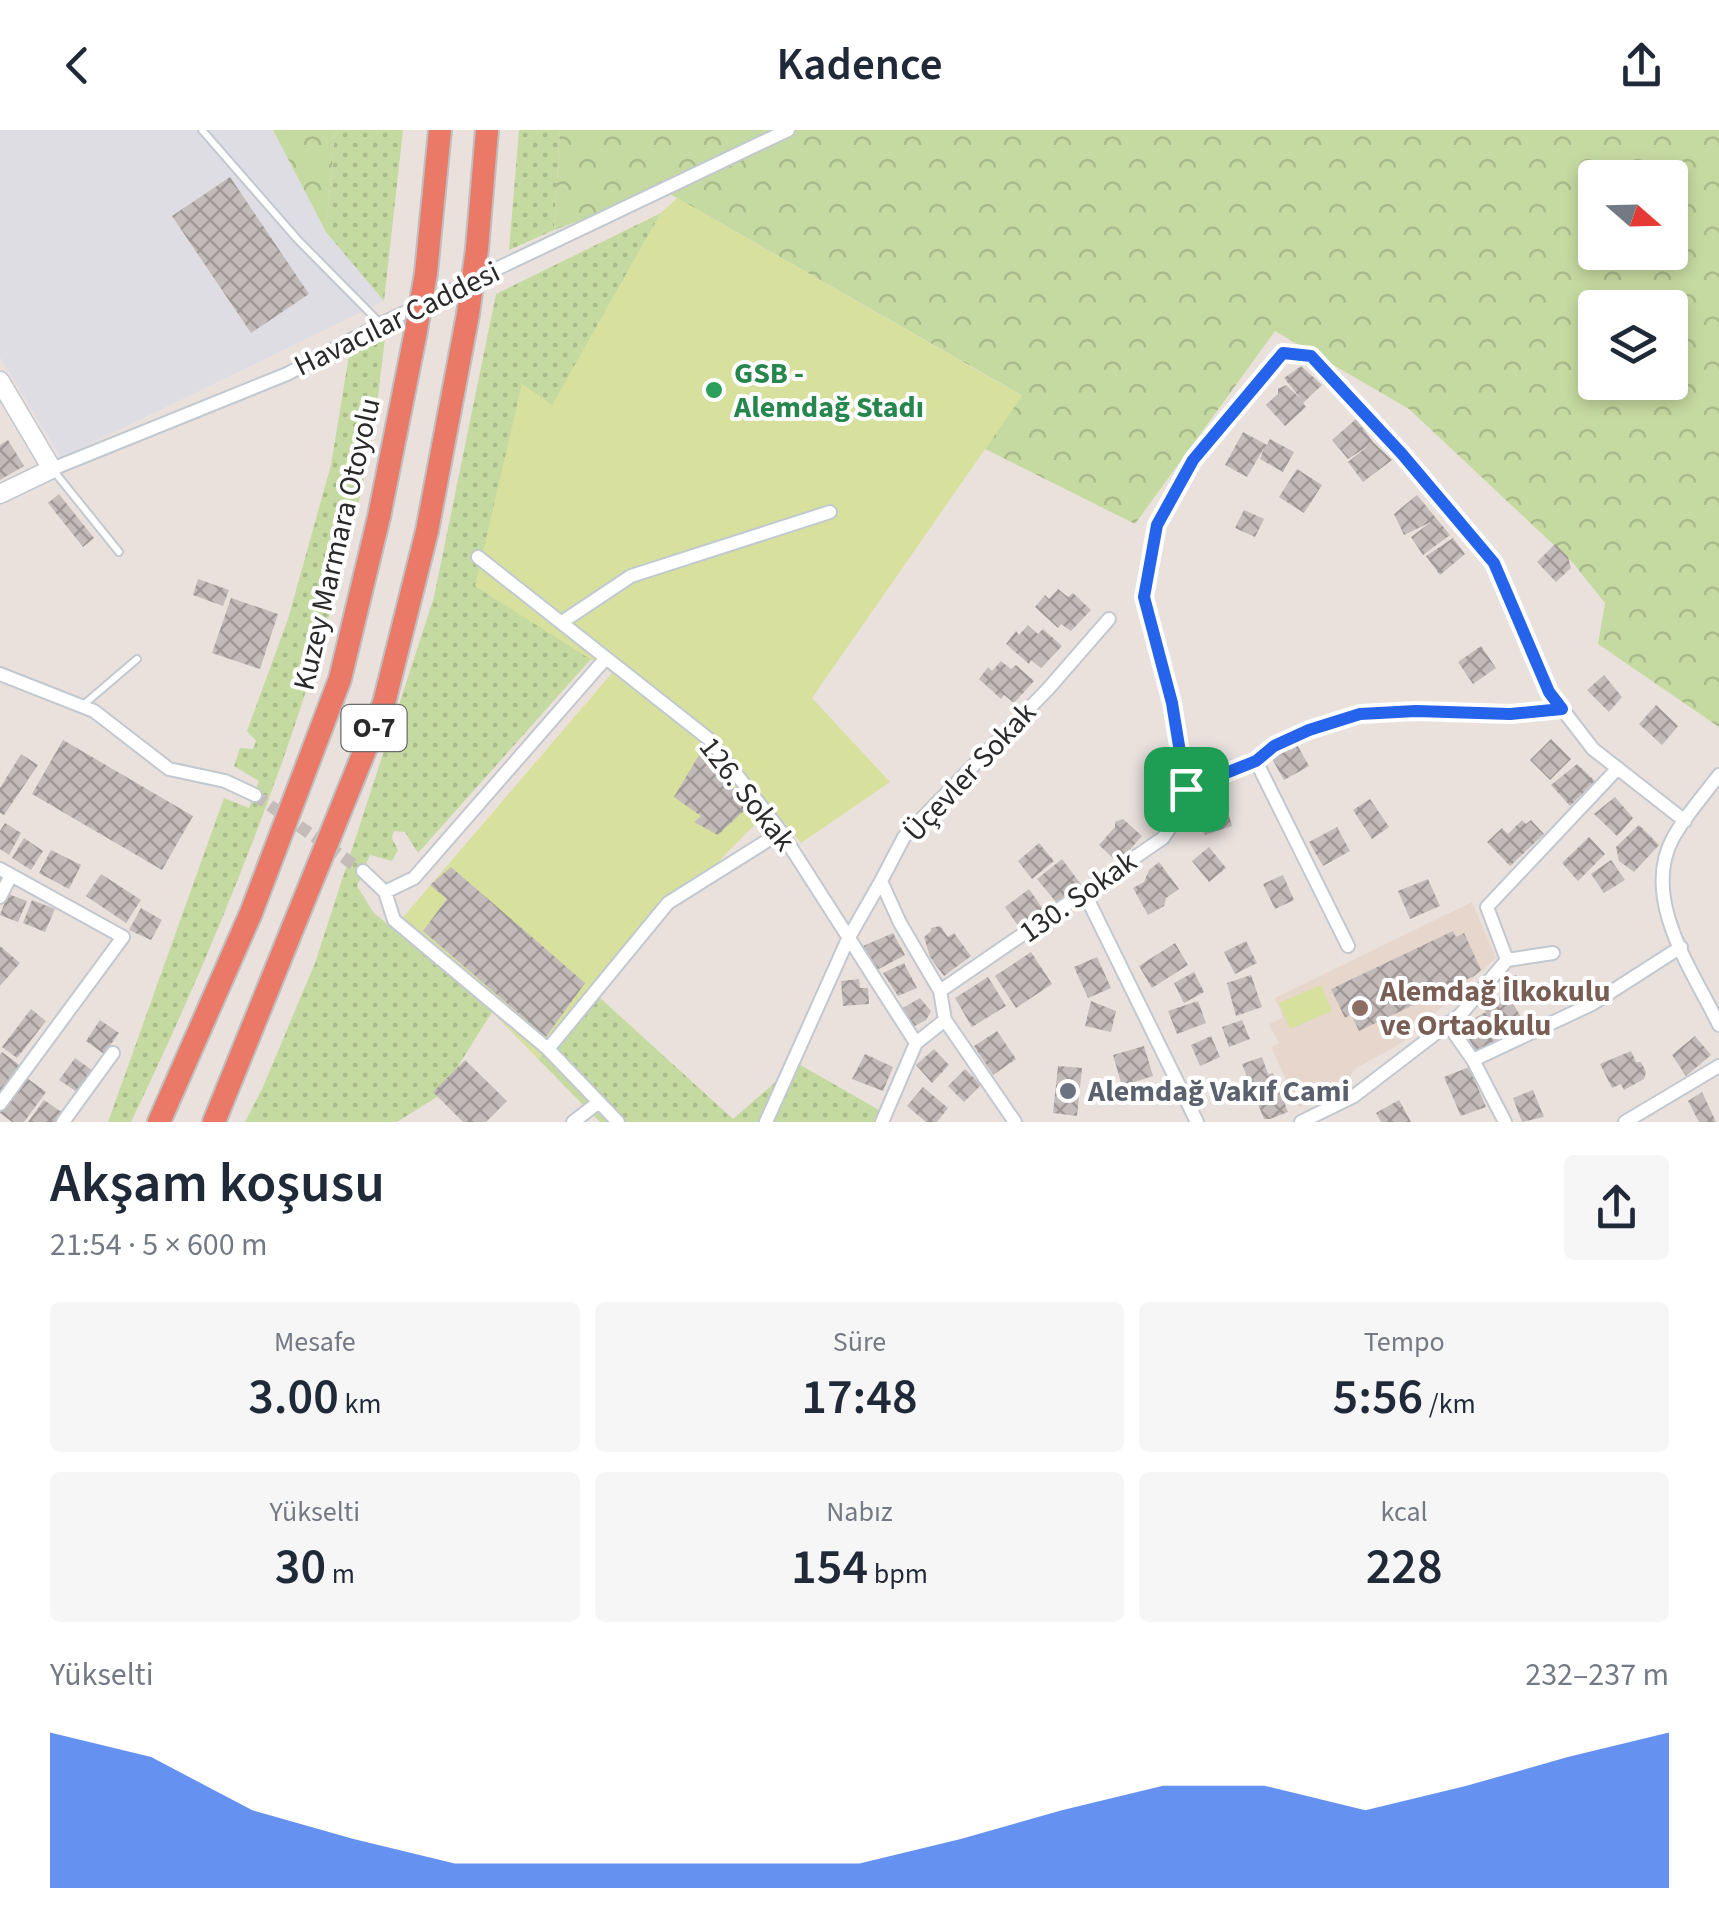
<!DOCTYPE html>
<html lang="tr">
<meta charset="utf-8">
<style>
:root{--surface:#fff;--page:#f6f6f7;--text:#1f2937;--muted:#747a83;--accent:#2563eb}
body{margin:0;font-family:"Source Sans 3",sans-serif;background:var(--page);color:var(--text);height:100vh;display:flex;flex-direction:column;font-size:38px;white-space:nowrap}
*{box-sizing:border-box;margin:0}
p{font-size:32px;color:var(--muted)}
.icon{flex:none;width:55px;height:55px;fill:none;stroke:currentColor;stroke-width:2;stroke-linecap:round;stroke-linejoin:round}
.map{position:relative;height:992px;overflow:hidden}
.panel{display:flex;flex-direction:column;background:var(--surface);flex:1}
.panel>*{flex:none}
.needle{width:65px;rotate:110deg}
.tools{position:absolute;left:1578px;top:30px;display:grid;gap:20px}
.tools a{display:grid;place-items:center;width:110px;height:110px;border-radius:10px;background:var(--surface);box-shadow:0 5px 15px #0003;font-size:50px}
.pin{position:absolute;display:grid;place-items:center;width:85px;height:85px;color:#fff;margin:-42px;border-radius:20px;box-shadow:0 5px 15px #0006}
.round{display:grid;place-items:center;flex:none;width:105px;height:105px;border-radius:10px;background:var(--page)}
.headline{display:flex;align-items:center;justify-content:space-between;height:170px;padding:0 50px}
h1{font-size:55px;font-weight:600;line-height:75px}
.metrics{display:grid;grid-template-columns:repeat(3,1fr);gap:15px;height:170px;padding:10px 50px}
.metrics div{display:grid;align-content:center;border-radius:10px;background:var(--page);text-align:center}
.metrics b{font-size:50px;font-weight:600}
.metrics small{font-size:28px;font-weight:400}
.metrics p{font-size:28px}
.chart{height:280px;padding:20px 50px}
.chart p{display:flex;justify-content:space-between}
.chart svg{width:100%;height:180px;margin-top:10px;fill:var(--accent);opacity:.7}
header{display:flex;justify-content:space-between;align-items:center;height:130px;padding:0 50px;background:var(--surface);font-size:45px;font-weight:600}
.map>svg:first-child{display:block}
.industrial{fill:#dddde3}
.education{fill:#e6d6cc}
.grass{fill:url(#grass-dots)}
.forest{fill:url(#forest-crowns);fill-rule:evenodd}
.pitch{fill:#d8e09d}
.building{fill:url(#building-cross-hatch)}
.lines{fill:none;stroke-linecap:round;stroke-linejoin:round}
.street-tunnel{stroke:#c4bcb9;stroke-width:12;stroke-dasharray:12 6;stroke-linecap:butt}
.lane-casing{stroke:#c2c8cf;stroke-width:10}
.street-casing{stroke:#c2c8cf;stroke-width:16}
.secondary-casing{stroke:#c2c8cf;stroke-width:21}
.highway-casing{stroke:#bfbfbf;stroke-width:26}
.lane{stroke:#fff;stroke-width:6}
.street{stroke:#fff;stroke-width:12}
.secondary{stroke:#fff;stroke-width:18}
.highway{stroke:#eb7967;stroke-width:22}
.highway-bridge-casing{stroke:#bfbfbf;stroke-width:26;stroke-linecap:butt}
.highway-bridge{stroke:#eb7967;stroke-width:22}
.route-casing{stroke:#fff;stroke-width:20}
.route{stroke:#2563eb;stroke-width:12}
.leisure-dot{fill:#2e9e5b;stroke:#fff;stroke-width:4}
.education-dot{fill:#8d6e63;stroke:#fff;stroke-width:4}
.worship-dot{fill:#6b7280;stroke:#fff;stroke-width:4}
.labels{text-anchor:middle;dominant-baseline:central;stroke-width:8;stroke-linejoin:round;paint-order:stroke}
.shield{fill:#fff;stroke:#6a6a6a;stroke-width:2.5}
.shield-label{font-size:28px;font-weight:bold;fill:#2a2a2a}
.street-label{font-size:30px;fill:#2a2a2a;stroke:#fff}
.leisure-label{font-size:30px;font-weight:bold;fill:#27864d;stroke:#fff;text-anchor:start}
.education-label{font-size:30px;font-weight:bold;fill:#785e54;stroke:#fff;text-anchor:start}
.worship-label{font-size:30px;font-weight:bold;fill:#5b616d;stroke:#fff;text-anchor:start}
</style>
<header><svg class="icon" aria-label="back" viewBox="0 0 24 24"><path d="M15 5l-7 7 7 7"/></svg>Kadence<svg class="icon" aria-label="share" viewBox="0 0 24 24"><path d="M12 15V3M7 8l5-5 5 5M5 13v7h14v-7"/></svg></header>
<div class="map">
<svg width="1719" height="992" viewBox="0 0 1719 992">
<defs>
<pattern id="grass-dots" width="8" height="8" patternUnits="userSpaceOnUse" patternTransform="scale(2.5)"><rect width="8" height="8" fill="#c5daa0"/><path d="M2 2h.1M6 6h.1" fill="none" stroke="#a9bb8a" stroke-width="1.8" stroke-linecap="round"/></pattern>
<pattern id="forest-crowns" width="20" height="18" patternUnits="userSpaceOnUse" patternTransform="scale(2.5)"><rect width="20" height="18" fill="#c5daa0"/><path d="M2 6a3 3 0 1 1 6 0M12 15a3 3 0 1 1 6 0" fill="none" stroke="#a9bb8a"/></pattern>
<pattern id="building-cross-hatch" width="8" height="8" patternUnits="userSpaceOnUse" patternTransform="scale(2.5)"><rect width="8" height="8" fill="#c3bbba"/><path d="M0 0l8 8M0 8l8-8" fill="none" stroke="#9f9897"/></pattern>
</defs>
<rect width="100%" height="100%" fill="#eae1dd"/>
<path class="industrial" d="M0,0H273L326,102L384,171L61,328L0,227Z"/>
<path class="education" d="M1472,772L1496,828L1403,912L1353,940L1349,952L1299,978L1271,917L1279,913L1269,894L1283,887L1275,868Z"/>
<path class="grass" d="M335,0H403L384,171L326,102Z
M519,0H560L554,100L509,120Z
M661,83L552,276L523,255L476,456L591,529L418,723L405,702L394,701L392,708L398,720L392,731L370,725L357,756L373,782L492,882L440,965L397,992H245L263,957L315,833L434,467L496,164Z
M385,209C380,246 377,284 370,321C323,550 232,782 131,992H108L224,668L249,678L259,651L234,636L240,618L253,619L256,611L247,601L288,489L331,335L349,225Z
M599,867L733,989L797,933L886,984L881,992H600L538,929Z"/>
<path class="forest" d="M273,0H335L326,102Z
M560,0H1719V597L1598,514L1605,473L1573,433L1409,279L1275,201L1135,394L985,319L1021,265L663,60L554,100ZM1595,48H1670V122H1595ZM1595,178H1670V252H1595Z"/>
<path class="pitch" d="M677,68L1022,266L812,568L890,652L801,713L771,678L668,783L599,867L538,929L492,882L393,799L612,543L475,456L522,254L552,275L661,83Z
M1321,855L1332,881L1290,899L1279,873Z"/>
<path class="building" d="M230,47L309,164L251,203L172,86Z
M1301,236L1322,255L1303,273L1306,277L1285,296L1266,275L1278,264V259L1286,255L1301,269L1284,248Z
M1356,289L1373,312L1392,330L1363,352L1348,332L1368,316L1348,329L1332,310Z
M1243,302L1267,315L1270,309L1294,322L1283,342L1260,329L1264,318L1247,347L1225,335Z
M8,310L24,336L0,350V315Z
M1297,339L1322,355L1304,383L1279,367Z
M59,364L94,408L83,417L48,373Z
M1417,365L1450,405L1423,425L1411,407L1431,392L1404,405L1394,384Z
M1244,380L1264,389L1255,407L1235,398Z
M1453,408L1465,424L1440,445L1426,426Z
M1555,414L1568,427L1571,438L1556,452L1537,432Z
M198,449L229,460L223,476L193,465Z
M1058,459L1068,467L1073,463L1091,480L1071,501L1061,494L1058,498L1035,477L1045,465L1049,469Z
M231,468L278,484L260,539L212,523Z
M1028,495L1038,504L1043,499L1062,516L1041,538L1031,530L1029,534L1006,514L1016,501L1019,505Z
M1481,516L1496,538L1473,554L1458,532Z
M1001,531L1011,539L1016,535L1034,551L1014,573L1004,565L1001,569L979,549L988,537L992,541Z
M1604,545L1622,567L1609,582L1587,560Z
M1656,575L1678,596L1662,615L1639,594Z
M1551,609L1571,629L1550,650L1530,630Z
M63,610L193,686L162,740L32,664Z
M1296,613L1309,636L1284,650L1271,627Z
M21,624L38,635L4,685L0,683V658Z
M699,625L751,674L718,705L694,692L701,686L674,667Z
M1577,634L1595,651L1570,676L1551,655Z
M1615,667L1633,688L1617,706L1594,684Z
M1370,669L1389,697L1372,709L1353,680Z
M1225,672L1232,696L1205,705L1197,681Z
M1123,689L1142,706L1118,733L1099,715L1115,697V692Z
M1522,690L1526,694L1531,690L1544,704L1510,736L1487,712L1502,698L1508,704Z
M5,693L21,703L9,725L0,719V701Z
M1639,695L1659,715L1634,742L1619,731L1616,717Z
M1337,697L1350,721L1323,736L1309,712Z
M1589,707L1605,724L1578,751L1562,733Z
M24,708L43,721L31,740L12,728Z
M1039,713L1054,731L1032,749L1018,731Z
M1209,717L1226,738L1209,752L1192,731Z
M51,720L81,735L69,759L39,743Z
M1062,729L1083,757L1056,772L1037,749Z
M1611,730L1625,750L1604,763L1591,744Z
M1159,732L1179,759L1166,768L1164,776L1148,785L1133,758L1144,752L1149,740Z
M451,737L585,853L546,907L423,801L447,769L430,755Z
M101,744L141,770L126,793L86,766Z
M1283,745L1294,770L1275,779L1263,754Z
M1428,749L1440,776L1410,789L1398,761Z
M1029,759L1045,782L1021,800L1005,777Z
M8,764L27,771L18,792L0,785Z
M32,770L55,779L45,802L23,793Z
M141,778L162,790L151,810L129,800Z
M940,796L948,807L954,803L971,826L944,846L930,827L924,807L931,801V798Z
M1453,801L1456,807L1464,803L1481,840L1474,846L1359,901L1351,884L1345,888L1331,859Z
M893,803L905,825L875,841L863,816Z
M1246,811L1257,833L1235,844L1224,822Z
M1175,813L1188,835L1152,858L1139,836Z
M0,816L20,833L0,856Z
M1031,822L1052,854L1016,878L995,846Z
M1097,827L1111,858L1088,868L1074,837Z
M904,833L917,858L898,866L883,843Z
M1194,842L1204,862L1184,873L1174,853Z
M1251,845L1262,877L1236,886L1227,853Z
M1516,845L1528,860L1519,867L1512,858L1506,863L1525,893L1476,922L1461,895L1486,882L1483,878L1506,863L1500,857Z
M988,847L1006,876L972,897L955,868Z
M859,849L860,858H868L869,874L843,876L841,851Z
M920,868L931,881L926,890L911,898L901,879Z
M1091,871L1116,881L1111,902L1085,896Z
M1198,871L1206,893L1177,904L1168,881Z
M31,879L46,891L17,928L2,917Z
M100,890L119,903L104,924L86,911Z
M1242,890L1250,909L1229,917L1222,897Z
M997,901L1016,929L993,945L974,916Z
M1211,906L1220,927L1200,936L1191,915Z
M1695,906L1711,925L1686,946L1672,925Z
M1144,916L1153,946L1122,956L1113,925Z
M934,919L949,935L932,953L916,935Z
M1631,921L1636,932H1641L1646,942L1644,949L1624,960L1621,954L1612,958L1600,934Z
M2,922L22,937L0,967V925Z
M865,924L893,937L883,961L852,949Z
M1262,927L1268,944L1273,943L1288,982L1270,989H1264L1242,934Z
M75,928L92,940L77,962L59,950Z
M465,930L507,971L486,992H463L433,962Z
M1058,936L1082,938L1077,986L1053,983Z
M1469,937L1486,977L1461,986L1444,947Z
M965,939L981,955L964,972L948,956Z
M24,946L46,962L24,992H12L0,983V978Z
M923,957L948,978L937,992H926L907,976Z
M1533,960L1544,987L1522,992L1513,968Z
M1702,962L1716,992H1699L1688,971Z
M44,970L63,983L56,992H28Z
M1399,970L1411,992H1381L1376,983Z"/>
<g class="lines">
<path class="street-tunnel" d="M255,665L363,741"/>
<defs>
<path id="lane" d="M202,0L298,110L380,193
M53,340L119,422
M82,576L137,529"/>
<path id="street" d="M52,339L287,244L381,194L788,0
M478,427L710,610L781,702L916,913
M562,492L631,446L830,382
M0,544L94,581L169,639L225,651L255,665
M1256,631C1334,566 1417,586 1508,584C1526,584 1545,581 1562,579
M1719,645C1704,665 1685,686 1673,708C1640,769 1693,841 1719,895
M1186,659L1256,631L1348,816
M0,739L123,807L0,974
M363,741L385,762
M385,762L394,790L548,919L618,992
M385,762L414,748L605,529
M1085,764L1197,992
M0,767L11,745
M1507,830L1553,823
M940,861L900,793L881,751L904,707L1048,559L1109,489
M1447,893L1473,930L1505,992
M548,919L668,773L781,702
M1473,930L1592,874L1681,817
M63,992L113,923
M573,992L599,972
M766,992L848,809L881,751
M882,992L916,913L945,890
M1015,992L945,890L940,861L1163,708L1180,683L1186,659L1171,573L1144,467L1157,395L1193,330L1283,223L1311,226L1402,325L1494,433L1549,562L1593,619L1685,691
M1301,992L1354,966L1461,884L1507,830L1487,777L1618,638
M1625,992L1719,936"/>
<path id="secondary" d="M0,251L52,339L0,364"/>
<path id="highway" d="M477,119L487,0
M426,143L440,0
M159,992L251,783L340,549L379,387L415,206
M214,992L384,573L427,401L468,184"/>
</defs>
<use href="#lane" class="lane-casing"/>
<use href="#street" class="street-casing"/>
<use href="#secondary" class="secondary-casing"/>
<use href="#highway" class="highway-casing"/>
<use href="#lane" class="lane"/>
<use href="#street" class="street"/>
<use href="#secondary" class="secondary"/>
<use href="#highway" class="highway"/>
<defs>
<path id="highway-bridge" d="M468,184L477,119
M415,206L426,143"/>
</defs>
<use href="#highway-bridge" class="highway-bridge-casing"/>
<use href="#highway-bridge" class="highway-bridge"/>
</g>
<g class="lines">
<defs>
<path id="route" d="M1283,223L1311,226L1402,324L1494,433L1549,562L1562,579L1510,584L1416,581L1360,584L1309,600L1274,616L1256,631L1186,659L1172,573L1144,467L1157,395L1193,330Z"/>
</defs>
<use href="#route" class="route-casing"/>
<use href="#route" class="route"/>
</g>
<circle class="leisure-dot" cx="714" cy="260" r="10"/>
<circle class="education-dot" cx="1360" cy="878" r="10"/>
<circle class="worship-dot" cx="1068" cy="961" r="10"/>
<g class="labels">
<rect class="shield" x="341.5" y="575" width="65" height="46" rx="8"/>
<g class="shield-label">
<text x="374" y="598">O-7</text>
</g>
<g class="street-label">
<text transform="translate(397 189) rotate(-26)">Havacılar Caddesi</text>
<text transform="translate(337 414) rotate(-77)">Kuzey Marmara Otoyolu</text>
<text transform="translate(970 642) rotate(-47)">Üçevler Sokak</text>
<text transform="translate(747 664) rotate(52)">126. Sokak</text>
<text transform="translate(1078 767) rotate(-35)">130. Sokak</text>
</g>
<g class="leisure-label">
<text x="734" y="243">GSB -<tspan x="734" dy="34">Alemdağ Stadı</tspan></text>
</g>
<g class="education-label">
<text x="1380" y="861">Alemdağ İlkokulu<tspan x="1380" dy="34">ve Ortaokulu</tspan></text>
</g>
<g class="worship-label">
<text x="1088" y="961">Alemdağ Vakıf Cami</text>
</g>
</g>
</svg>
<div class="tools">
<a><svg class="needle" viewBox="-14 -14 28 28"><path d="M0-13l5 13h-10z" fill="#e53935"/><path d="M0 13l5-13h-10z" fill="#747a83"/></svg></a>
<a><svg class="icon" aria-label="layers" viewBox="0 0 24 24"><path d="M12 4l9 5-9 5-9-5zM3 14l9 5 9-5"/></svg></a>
</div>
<div class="pin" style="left:1186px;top:659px;background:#1e9e55"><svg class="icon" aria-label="arrive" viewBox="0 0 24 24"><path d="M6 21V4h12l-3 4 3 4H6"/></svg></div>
</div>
<section class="panel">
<div class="headline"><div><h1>Akşam koşusu</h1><p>21:54 · 5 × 600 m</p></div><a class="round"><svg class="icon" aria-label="share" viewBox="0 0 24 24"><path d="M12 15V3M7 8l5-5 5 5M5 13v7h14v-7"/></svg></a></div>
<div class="metrics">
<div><p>Mesafe</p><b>3.00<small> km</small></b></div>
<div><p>Süre</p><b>17:48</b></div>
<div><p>Tempo</p><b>5:56<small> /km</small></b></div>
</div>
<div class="metrics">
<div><p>Yükselti</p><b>30<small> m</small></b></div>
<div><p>Nabız</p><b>154<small> bpm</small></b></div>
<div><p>kcal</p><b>228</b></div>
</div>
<div class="chart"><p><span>Yükselti</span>232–237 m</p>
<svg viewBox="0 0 160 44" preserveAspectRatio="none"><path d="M0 44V6L10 12L20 25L30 32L40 38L50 38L60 38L70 38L80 38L90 32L100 25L110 19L120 19L130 25L140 19L150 12L160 6V44z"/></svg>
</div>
</section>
